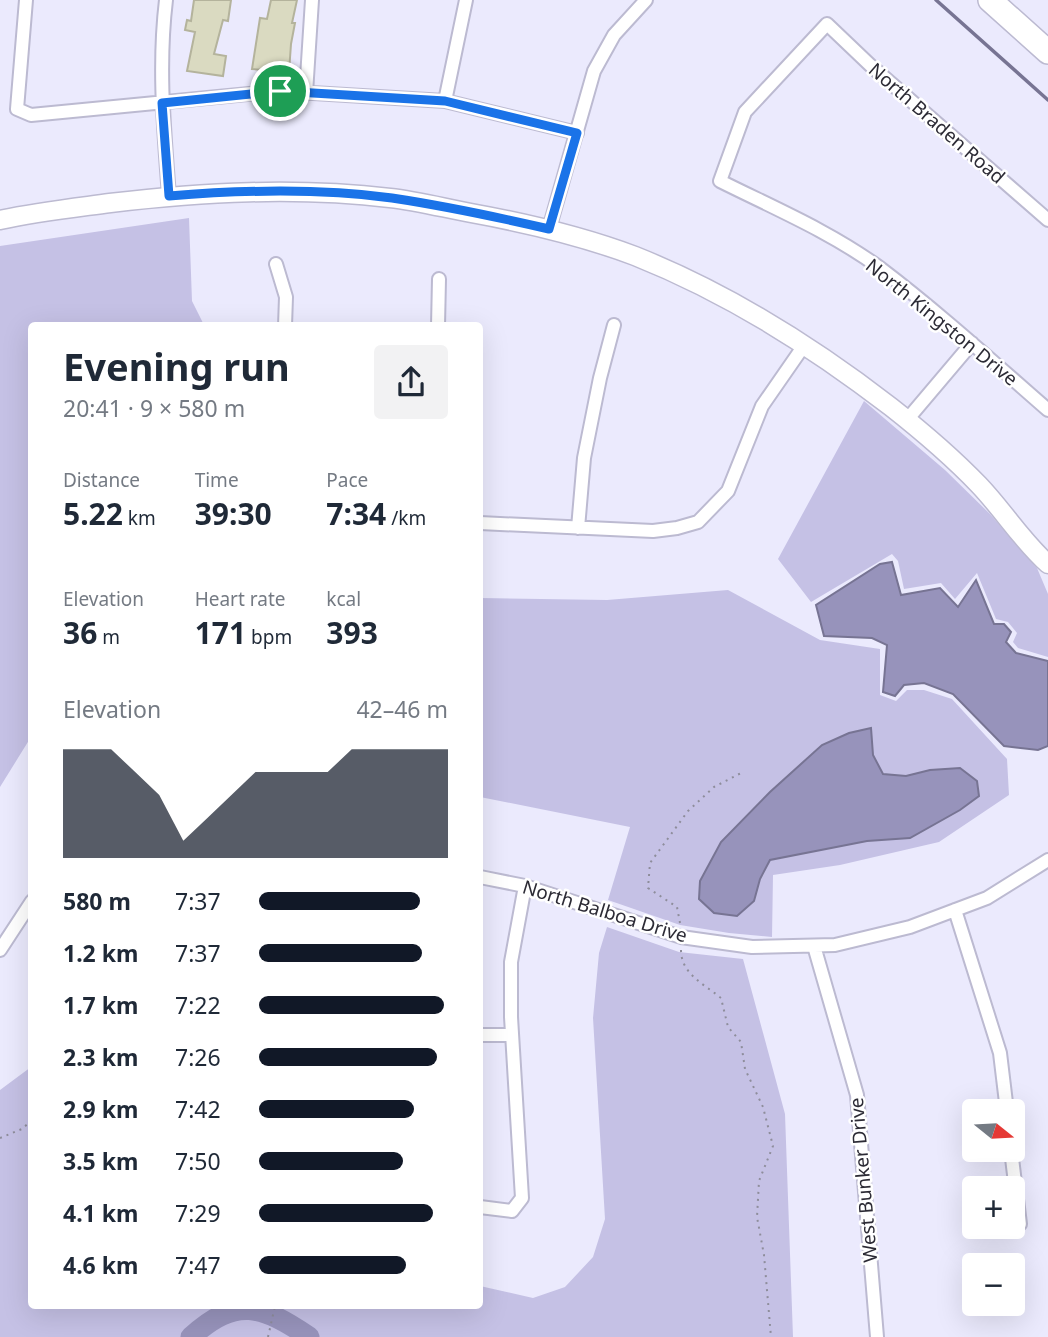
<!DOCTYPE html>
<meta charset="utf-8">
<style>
:root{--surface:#fff;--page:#f2f2f3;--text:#1f2937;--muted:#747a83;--accent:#111827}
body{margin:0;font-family:"Noto Sans",sans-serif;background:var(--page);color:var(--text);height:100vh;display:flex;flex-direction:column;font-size:26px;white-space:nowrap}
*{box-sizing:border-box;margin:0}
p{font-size:23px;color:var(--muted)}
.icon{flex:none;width:38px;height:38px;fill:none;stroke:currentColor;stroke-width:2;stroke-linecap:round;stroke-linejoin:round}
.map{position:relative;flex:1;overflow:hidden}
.panel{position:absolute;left:28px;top:322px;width:455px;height:987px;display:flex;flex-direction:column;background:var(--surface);border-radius:7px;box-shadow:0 7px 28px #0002}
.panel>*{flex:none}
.needle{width:46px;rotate:108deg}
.buttons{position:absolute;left:962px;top:1099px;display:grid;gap:14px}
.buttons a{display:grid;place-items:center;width:63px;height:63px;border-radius:7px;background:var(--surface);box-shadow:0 7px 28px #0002;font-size:35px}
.pin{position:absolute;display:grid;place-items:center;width:60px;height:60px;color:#fff;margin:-30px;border:4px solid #fff;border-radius:50%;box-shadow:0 2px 7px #0007}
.round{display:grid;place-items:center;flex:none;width:74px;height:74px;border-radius:7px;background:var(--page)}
.head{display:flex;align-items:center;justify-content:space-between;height:119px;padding:0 35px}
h1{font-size:38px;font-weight:700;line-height:52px}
.stats{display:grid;grid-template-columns:repeat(3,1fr);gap:10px;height:119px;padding:7px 35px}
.stats div{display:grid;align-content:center}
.stats b{font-size:30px;font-weight:700}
.stats small{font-size:19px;font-weight:400}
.stats p{font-size:19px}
.chart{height:196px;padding:14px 35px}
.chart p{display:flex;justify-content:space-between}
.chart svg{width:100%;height:126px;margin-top:7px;fill:var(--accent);opacity:.7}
ul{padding:0 35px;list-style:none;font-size:23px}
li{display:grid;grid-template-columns:112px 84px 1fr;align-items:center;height:52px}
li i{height:18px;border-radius:9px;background:var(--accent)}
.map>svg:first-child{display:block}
.green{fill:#c5c1e5}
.water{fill:#9793bb;stroke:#777493;stroke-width:2}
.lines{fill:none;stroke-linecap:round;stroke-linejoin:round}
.stream{stroke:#777493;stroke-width:3.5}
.river{stroke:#9793bb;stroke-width:21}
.building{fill:#dadac1;stroke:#b4b39c;stroke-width:2}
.street-casing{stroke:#bcbad1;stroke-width:16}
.secondary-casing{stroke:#bcbad1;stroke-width:21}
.highway-casing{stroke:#bcbad1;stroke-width:26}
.path{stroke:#8e8d9b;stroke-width:2;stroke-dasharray:2 5;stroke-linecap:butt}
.street{stroke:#fff;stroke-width:12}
.secondary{stroke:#fff;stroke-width:18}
.highway{stroke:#fff;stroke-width:23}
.route-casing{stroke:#fff;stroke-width:14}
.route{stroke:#1a73e8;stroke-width:9}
.labels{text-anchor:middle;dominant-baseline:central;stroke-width:5;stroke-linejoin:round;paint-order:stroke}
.street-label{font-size:19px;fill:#2c2b35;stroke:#fff}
</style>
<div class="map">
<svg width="1048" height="1337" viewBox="0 0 1048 1337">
<rect width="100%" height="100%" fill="#ebeafd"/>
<path class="green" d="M189,218L192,301L204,325L32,326L31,737L0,787V246Z
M864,401L945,470L990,514L1037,568L1048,594V657L1018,648L1013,642L1017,633L1008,622L996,619L977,573L955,599L941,583L904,589L898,561L892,554L811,602L778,559Z
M728,590L820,640L880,649V695L896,701L907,690H924L952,699L1007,759L1009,795L939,842L840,865L773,875L772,937L729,933L680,925L608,900L630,827L480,797V598L607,600Z
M607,927L679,952L743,959L785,1114L793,1337H0V1090L31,1067L32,1306H480V1286L533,1298L565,1287L593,1257L605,1219L593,1018L599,953Z"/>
<path class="water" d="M892,562L901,595L940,588L958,607L976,580L994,624H1004L1011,632L1006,642L1016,653L1048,661V746L1038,750L1004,746L953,694L924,683L904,685L895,696L883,692L887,645L872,638L824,636L816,605L880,564Z
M871,728L873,755L883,774L906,776L930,770L960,768L977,781L979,796L960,810L910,838L867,841L770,860L760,879L754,901L737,916L714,913L699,899L700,881L721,842L770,792L822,745L849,733Z"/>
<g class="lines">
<path class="stream" d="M936,0L1048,100"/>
<path class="river" d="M191,1337C236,1296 262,1305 309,1337"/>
</g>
<path class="building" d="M194,0H231L228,21L223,20L214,54L226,56L223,76L187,71L195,32L185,30L187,20L191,21Z
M271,0H297L292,23H295L291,44L289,72L252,69L260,18L267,19Z"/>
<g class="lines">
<defs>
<path id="street" d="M26,0L17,109L31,115L280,91L445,101L577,133
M166,0C158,66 164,130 169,196
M306,93L312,0
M445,101L466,0
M1048,220L870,65L827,24L745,112L720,181C774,208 831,232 880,268C938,312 993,362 1048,410
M549,229L594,71L614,35L646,0
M276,264L286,297L285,326
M438,326L439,279
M906,421L972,343
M480,523L653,531L677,528L698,522L728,491L762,406L805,344
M578,528L584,458L600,378L614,325
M480,877L525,886L681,937L752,947L835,945L910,927L987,898L1048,860
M955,910L1000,1053L1007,1111
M814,946L857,1095L877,1337
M0,950L32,901
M480,1035H512
M1011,1150L1020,1224
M480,1207L512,1211L522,1198L511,1017V962L525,886"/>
<path id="secondary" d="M0,220C36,212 73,208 110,203C203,192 296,187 390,198C417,201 444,208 471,213C526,223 582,236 635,256C728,293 812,346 891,407C919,429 954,459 979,485C1003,510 1022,541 1048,564"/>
<path id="highway" d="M990,0L1048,52"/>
</defs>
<use href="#street" class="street-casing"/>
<use href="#secondary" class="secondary-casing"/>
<use href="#highway" class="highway-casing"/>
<path class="path" d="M680,923L677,907L648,888L650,863L688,811L714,787L743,772
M681,950C681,974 704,984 721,998L728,1027L741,1042L745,1069L763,1107L773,1146L759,1181L757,1217L764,1255L771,1337
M0,1138L22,1129L32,1120
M268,1337L275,1306"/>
<use href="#street" class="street"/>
<use href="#secondary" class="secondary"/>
<use href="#highway" class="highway"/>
</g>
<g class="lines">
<defs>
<path id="route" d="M280,91L445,101L577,133L549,229C497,217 445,206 392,198C319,188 242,190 169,196L162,103Z"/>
</defs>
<use href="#route" class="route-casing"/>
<use href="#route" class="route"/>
</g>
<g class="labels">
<g class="street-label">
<text transform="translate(937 123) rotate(41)">North Braden Road</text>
<text transform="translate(942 322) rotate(39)">North Kingston Drive</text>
<text transform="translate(605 911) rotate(17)">North Balboa Drive</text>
<text transform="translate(863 1180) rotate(-95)">West Bunker Drive</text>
</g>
</g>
</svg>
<div class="buttons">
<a><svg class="needle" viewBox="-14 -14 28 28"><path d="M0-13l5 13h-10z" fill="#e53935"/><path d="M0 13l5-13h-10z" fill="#747a83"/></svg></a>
<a>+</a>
<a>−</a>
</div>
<div class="pin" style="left:280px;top:91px;background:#1e9e55"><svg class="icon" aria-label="arrive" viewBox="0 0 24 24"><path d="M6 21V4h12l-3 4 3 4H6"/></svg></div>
<section class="panel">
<div class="head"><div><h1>Evening run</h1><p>20:41 · 9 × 580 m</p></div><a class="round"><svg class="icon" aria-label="share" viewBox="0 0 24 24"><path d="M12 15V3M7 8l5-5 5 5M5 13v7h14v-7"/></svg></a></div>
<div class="stats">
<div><p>Distance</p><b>5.22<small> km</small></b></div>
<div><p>Time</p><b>39:30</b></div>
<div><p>Pace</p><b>7:34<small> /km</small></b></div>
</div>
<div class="stats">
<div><p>Elevation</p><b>36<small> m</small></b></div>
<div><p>Heart rate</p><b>171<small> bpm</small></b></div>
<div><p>kcal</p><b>393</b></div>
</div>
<div class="chart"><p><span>Elevation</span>42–46 m</p>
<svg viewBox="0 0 160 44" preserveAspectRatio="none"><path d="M0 44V6L10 6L20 6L30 14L40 22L50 38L60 30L70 22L80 14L90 14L100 14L110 14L120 6L130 6L140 6L150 6L160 6V44z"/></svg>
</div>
<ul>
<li><b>580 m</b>7:37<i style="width:85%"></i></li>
<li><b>1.2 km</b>7:37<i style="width:86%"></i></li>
<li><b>1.7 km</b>7:22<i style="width:98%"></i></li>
<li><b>2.3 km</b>7:26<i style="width:94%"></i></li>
<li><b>2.9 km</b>7:42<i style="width:82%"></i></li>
<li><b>3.5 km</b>7:50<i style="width:76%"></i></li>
<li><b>4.1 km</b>7:29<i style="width:92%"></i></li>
<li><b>4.6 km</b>7:47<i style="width:78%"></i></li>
</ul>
</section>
</div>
